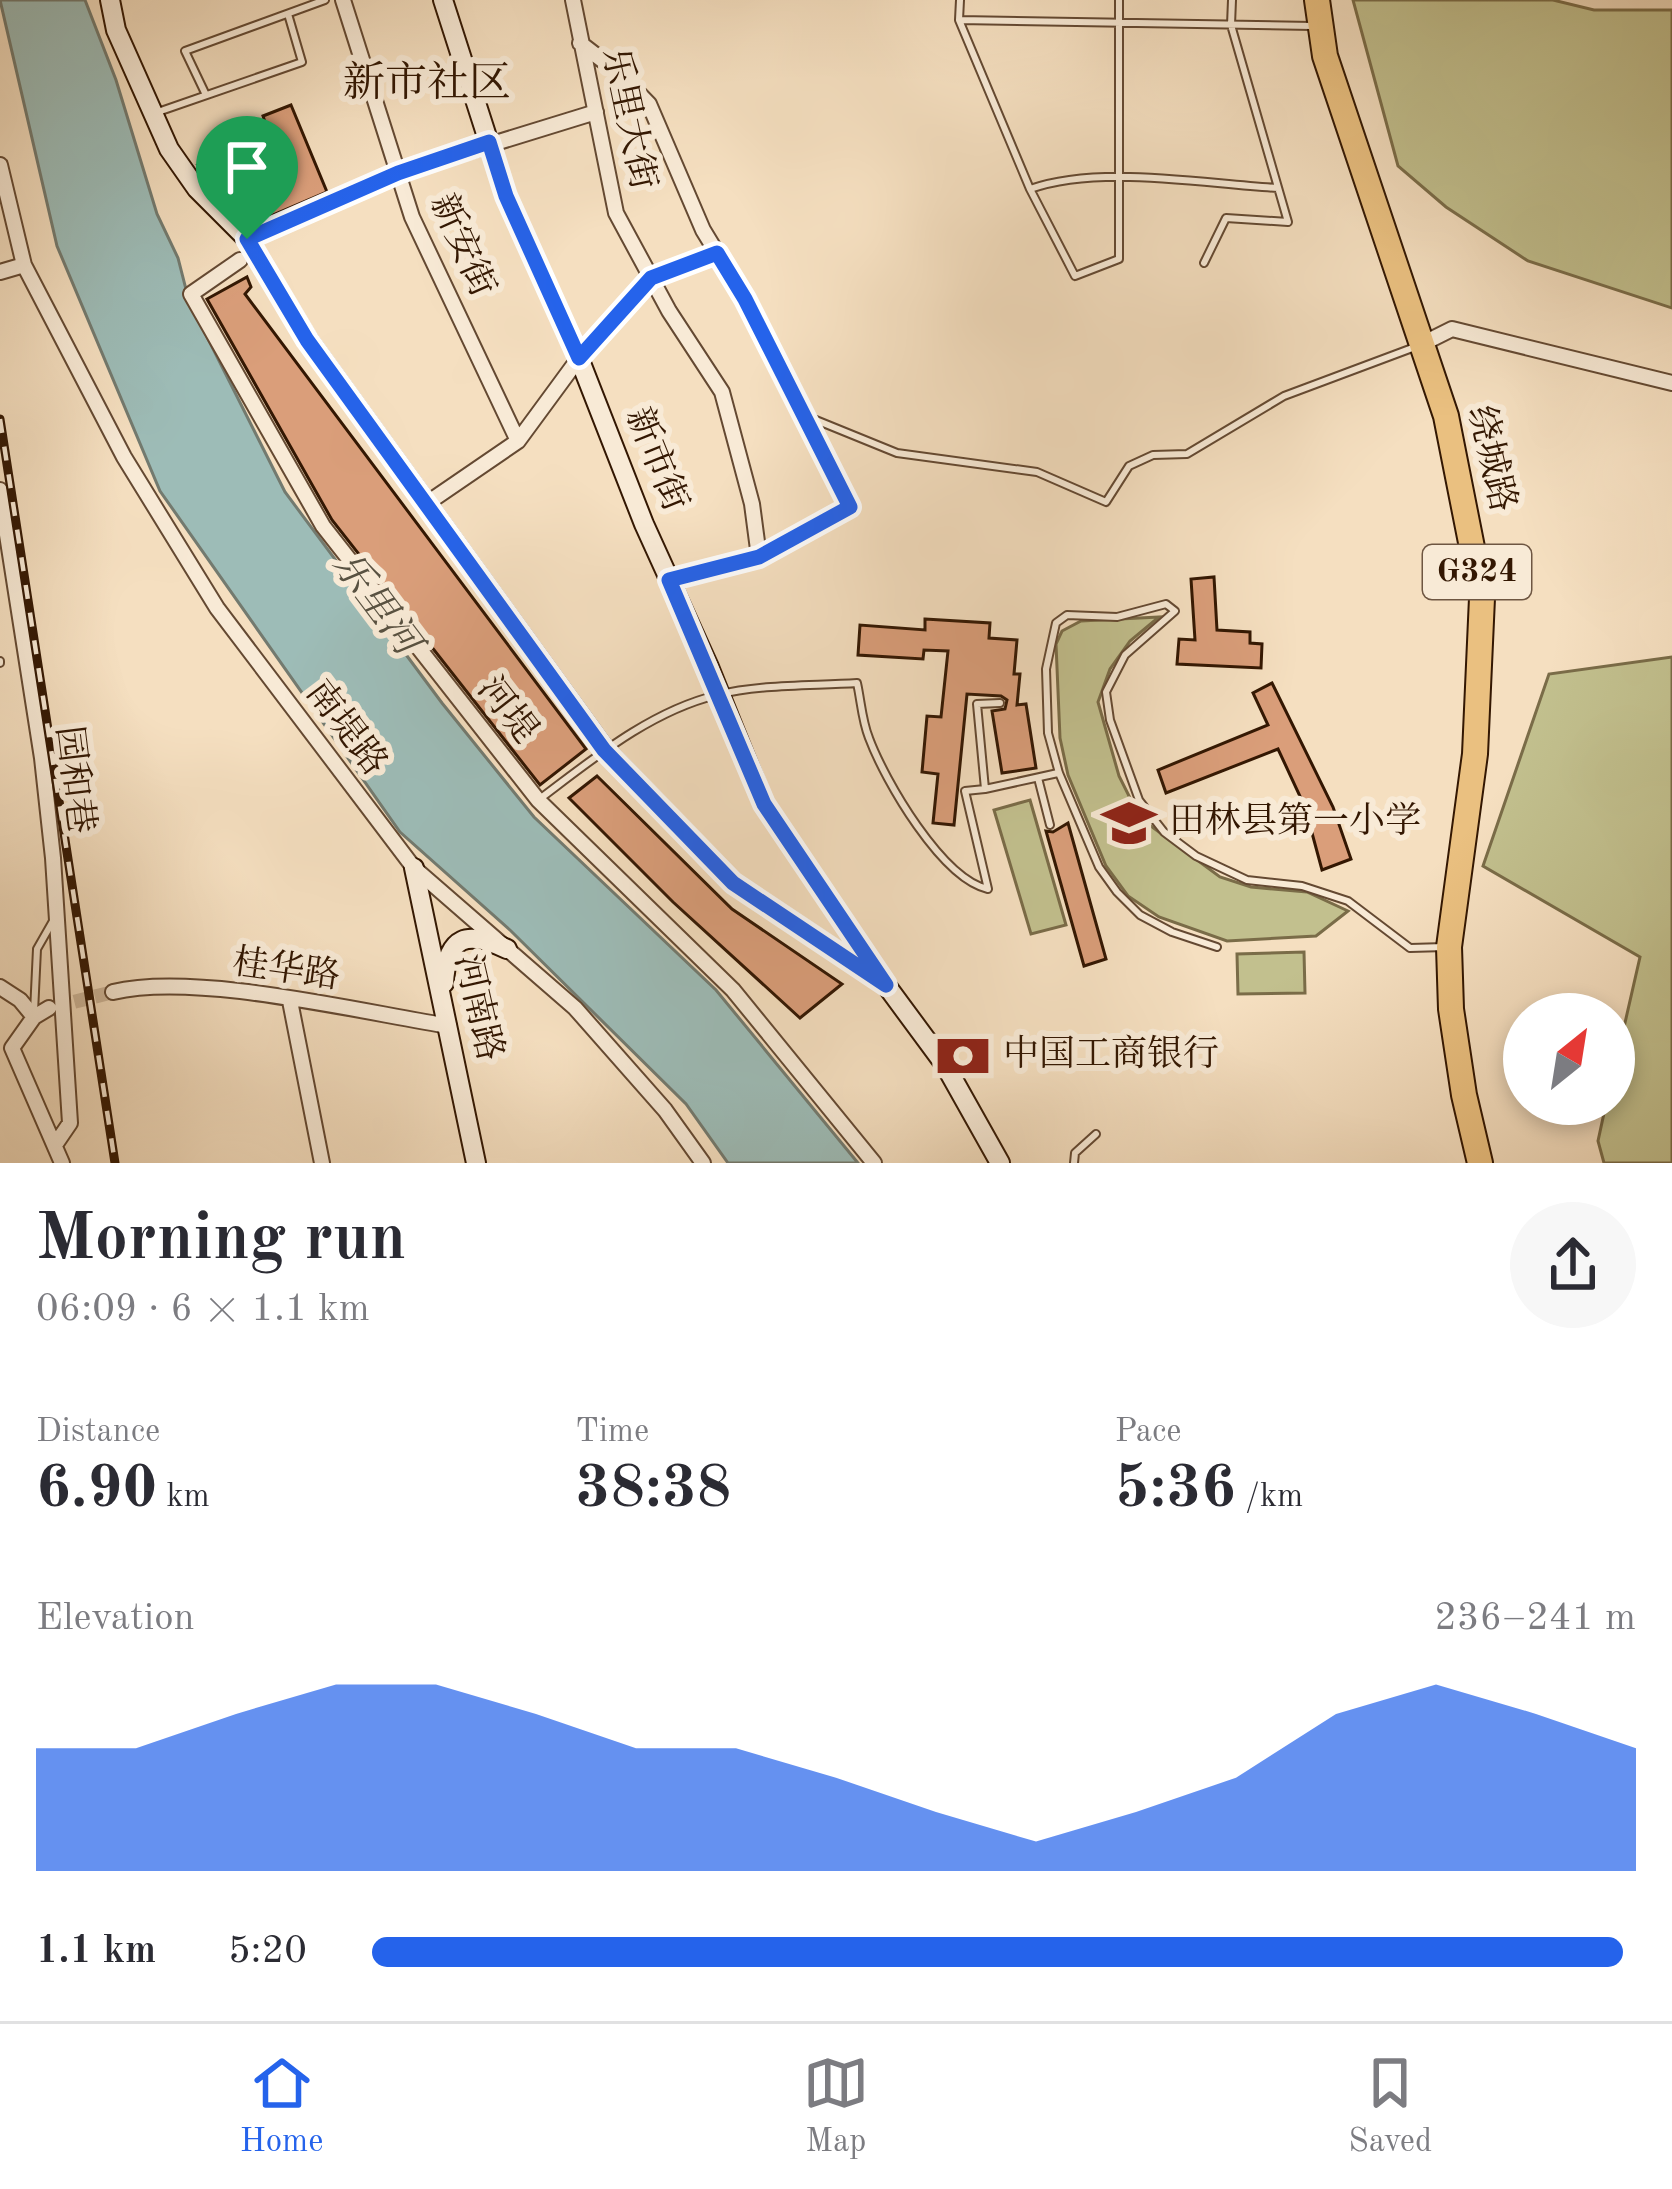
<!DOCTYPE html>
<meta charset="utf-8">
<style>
:root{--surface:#fff;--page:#f7f7f7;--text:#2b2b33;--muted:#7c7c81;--line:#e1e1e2;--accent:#2563eb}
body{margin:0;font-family:"Old Standard TT","Noto Serif SC",serif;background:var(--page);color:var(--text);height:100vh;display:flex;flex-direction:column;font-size:45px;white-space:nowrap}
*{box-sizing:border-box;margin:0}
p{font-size:39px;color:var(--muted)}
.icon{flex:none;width:66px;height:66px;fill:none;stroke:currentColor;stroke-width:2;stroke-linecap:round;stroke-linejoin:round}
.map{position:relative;height:1163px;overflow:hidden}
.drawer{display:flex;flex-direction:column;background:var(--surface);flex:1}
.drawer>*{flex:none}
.needle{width:78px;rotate:30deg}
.fabs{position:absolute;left:1503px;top:993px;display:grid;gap:24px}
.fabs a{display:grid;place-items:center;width:132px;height:132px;border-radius:50%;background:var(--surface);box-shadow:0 6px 18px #0003;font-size:60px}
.pin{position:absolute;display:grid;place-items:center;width:102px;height:102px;color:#fff;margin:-123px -51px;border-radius:50% 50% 50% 0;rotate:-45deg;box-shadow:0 0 12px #0007}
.pin .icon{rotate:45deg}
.round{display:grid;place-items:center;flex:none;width:126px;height:126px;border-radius:63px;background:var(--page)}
.head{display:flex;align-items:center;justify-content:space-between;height:204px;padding:0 36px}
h1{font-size:66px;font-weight:800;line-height:90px}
.figures{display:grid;grid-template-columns:repeat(3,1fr);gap:18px;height:204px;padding:12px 36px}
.figures div{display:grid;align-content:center}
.figures b{font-size:60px;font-weight:800}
.figures small{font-size:33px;font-weight:400}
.figures p{font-size:33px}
.chart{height:336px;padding:24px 36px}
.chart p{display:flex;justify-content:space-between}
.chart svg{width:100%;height:216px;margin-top:12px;fill:var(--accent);opacity:.7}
ul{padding:0 36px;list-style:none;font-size:39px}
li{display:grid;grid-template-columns:192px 144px 1fr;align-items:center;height:90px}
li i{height:30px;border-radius:15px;background:var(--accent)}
.tab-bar{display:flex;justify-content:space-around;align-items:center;height:168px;border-top:3px solid var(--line);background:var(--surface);font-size:33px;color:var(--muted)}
.tab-bar a{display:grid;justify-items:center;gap:6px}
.tab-bar .selected{color:var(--accent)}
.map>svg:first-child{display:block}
.green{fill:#c2c08e;stroke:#7a6c48;stroke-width:3}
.water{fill:#9dbcb7;stroke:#737a6f;stroke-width:3}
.building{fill:#da9e7a;stroke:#331702;stroke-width:3}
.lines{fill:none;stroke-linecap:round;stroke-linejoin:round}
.street-tunnel{stroke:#ceb79a;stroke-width:14;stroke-dasharray:14 7;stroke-linecap:butt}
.lane-casing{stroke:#644932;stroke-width:10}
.street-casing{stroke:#644932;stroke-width:18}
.secondary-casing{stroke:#331702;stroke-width:22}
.highway-casing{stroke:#331702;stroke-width:28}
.lane{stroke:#f8ead6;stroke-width:6}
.street{stroke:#f8ead6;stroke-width:14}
.secondary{stroke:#f8ead6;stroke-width:18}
.highway{stroke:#eac080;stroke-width:24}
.rail-casing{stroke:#331702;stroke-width:9}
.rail{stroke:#f8ead6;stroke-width:4.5;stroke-dasharray:14;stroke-linecap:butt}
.route-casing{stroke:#fff;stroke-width:24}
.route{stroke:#2563eb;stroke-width:15}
.labels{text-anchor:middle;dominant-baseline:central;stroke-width:12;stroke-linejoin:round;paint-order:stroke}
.shield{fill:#f8ead6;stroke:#6e5642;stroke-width:3}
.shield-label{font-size:33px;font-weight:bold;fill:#331702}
.street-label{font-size:36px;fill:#331702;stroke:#f8ead6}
.poi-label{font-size:36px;fill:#331702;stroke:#f8ead6;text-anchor:start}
.water-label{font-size:39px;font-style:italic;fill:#585141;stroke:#f8ead6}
.quarter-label{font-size:42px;fill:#331702;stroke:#f8ead6}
</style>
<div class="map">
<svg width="1672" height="1163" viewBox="0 0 1672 1163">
<rect width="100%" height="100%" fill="#f5dfc0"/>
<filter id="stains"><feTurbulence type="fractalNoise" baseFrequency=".00167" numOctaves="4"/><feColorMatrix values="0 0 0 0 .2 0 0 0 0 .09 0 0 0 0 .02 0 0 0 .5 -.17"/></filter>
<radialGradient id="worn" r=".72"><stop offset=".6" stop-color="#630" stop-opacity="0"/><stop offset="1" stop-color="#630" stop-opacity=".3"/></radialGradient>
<path class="green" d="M1353,0H1553L1594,10H1672V308L1528,261L1446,207L1398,166Z
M1159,617L1130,641L1110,669L1098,702L1119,776L1140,818L1220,877L1251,887L1307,892L1348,911L1316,936L1227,941L1159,917L1128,896L1106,866L1068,775L1060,738L1056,644L1062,631L1081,621Z
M1672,657V1163H1604L1598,1141L1606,1104H1614V1071L1640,957L1483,866L1549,674Z
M1030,800L1066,925L1031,934L994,810Z
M1304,952L1305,993L1238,994L1237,954Z"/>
<path class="water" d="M0,0H85L116,80L157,214L178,258L189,301L285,492L442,703L534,817L716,990L858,1163H728L686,1104L511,931L400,832L160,491L57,246Z"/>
<path class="building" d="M291,105L327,192L252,224L198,165L271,140L263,116Z
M247,277L251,287L245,294L586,749L540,785L332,520L207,299Z
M1214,577L1217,630L1250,632V643L1262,644L1261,668L1177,664L1179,639L1195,640L1191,579Z
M925,619L990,623L989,638L1017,640L1014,674H1020L1017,705L1026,704L1036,768L1002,773L992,711L1005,709L1007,700L1001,696L967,694L954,825L933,823L938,774L922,772L927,716L941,717L948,651L924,650L923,659L858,655L860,625L925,630Z
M1272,683L1333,807L1351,859L1322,870L1305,807L1278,749L1166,793L1158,770L1268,725L1253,693Z
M597,776L732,909L842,984L800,1018L673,902L569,798Z
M1068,823L1106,959L1084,966L1046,831L1053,832Z"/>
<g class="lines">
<path class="street-tunnel" d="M54,1007L113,992"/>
<defs>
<path id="lane" d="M960,0L959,20L1030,189L1075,276L1119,259V0
M959,20L1312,26
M206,95L185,51L325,0
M155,113L302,62L288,14
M1030,189C1100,164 1204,184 1278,188
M1204,263L1226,218L1288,222L1231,25L1232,0
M806,416L897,453L1037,472L1106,502L1129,466L1153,455L1187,454L1284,396L1415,347
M0,661V663
M1038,778L1050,825
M985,789L1058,773
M541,798C594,758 651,711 717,695C761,684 812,686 857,683C861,701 862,721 869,738C885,781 942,879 988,889L965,791L985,789L977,704L1000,703
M1217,947L1172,932L1140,915L1117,892L1099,867L1059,773L1048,733L1046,669L1056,623L1067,615L1117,617L1166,604L1175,611L1125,655L1106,692L1110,720L1139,800L1164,832L1196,856L1247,880L1302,886L1348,901L1410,948L1445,947
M34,1012L37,949L53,921
M1074,1163L1075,1153L1096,1134"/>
<path id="street" d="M343,0L412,217L518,441
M573,0L616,213L669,311L722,392L752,504L759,557L669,580
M580,43L619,73L649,104L703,230L745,299L850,507L759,557
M0,165L24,265L124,457L217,608L414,868L575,1008L665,1110L703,1163
M247,239L398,173L596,112
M240,260L191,294L323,526L538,800L733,990L874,1163
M0,272L24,265
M1422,344L1452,329L1672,383
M0,490L42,758L53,858L70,1123L55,1145
M426,504L518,441L579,358L651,278L717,252
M0,987L20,1000L34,1017
M113,992C196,972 361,1012 449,1026
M290,1001L322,1163
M49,1008L34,1017L12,1048L62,1163"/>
<path id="secondary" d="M110,0L116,30L169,149L197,189L247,239L307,339L605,750L733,883L876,978
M443,0L506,196L579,358L644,524L709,667L764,804L886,985L945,1065L1000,1163
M414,868L476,1163
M444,983C447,935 467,930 507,949"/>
<path id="highway" d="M1317,0L1325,56L1446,416L1482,598L1475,754L1449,947L1451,1009L1464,1095L1480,1163"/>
</defs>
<use href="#lane" class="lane-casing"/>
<use href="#street" class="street-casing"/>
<use href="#secondary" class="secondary-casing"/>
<use href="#highway" class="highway-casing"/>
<use href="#lane" class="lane"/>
<use href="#street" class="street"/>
<use href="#secondary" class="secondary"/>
<use href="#highway" class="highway"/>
<defs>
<path id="rail" d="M0,419L115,1163"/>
</defs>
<use href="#rail" class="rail-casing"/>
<use href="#rail" class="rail"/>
</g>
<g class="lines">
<defs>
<path id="route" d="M489,142L506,196L579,358L651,278L717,253L745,299L850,507L759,557L669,580L764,804L886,985L733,883L604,750L307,340L247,239L398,173Z"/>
</defs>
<use href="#route" class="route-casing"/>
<use href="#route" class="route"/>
</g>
<defs>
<symbol id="school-bare" viewBox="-9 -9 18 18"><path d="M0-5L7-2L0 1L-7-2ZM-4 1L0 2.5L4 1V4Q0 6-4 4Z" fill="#8f2418" stroke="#f8ead6" stroke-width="2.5" paint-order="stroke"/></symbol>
<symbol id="bank-bare" viewBox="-9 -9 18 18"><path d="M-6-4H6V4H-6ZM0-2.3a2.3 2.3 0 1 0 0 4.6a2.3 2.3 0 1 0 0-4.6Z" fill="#8f2418" stroke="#f8ead6" stroke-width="2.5" paint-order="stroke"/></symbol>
</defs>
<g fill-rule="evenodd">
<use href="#school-bare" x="1091" y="785" width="76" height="76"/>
<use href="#bank-bare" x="925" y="1018" width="76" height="76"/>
</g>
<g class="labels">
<rect class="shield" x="1423" y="545" width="108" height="54" rx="9"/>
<g class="shield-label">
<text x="1477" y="572">G324</text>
</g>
<g class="street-label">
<text transform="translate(627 119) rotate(78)">乐里大街</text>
<text transform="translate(461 246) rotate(66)">新安街</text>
<text transform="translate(1490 459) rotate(77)">绕城路</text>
<text transform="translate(655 460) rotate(68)">新市街</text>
<text transform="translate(506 711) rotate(52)">河堤</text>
<text transform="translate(345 729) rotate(53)">南堤路</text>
<text transform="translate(73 780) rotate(83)">园和巷</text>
<text transform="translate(286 971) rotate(8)">桂华路</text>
<text transform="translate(477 1008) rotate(77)">河南路</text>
</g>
<g class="poi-label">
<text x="1169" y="823">田林县第一小学</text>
<text x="1003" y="1056">中国工商银行</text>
</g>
<g class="water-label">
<text transform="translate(375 604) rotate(53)">乐里河</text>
</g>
<g class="quarter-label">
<text x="427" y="85">新市社区</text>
</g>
</g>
<rect width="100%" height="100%" filter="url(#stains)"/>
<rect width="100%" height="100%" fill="url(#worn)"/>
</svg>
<div class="fabs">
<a><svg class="needle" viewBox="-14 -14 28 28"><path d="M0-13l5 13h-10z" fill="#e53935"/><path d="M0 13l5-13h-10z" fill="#7c7c81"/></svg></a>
</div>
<div class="pin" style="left:247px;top:239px;background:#1e9e55"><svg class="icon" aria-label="arrive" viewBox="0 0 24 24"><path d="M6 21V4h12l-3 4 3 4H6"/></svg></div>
</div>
<section class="drawer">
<div class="head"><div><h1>Morning run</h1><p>06:09 · 6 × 1.1 km</p></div><a class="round"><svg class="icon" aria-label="share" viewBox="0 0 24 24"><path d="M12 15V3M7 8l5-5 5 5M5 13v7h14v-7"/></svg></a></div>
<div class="figures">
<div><p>Distance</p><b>6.90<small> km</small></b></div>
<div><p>Time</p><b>38:38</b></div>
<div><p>Pace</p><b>5:36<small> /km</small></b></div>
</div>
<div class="chart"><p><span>Elevation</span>236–241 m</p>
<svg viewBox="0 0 160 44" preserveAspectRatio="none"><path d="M0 44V19L10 19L20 12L30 6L40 6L50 12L60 19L70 19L80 25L90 32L100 38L110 32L120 25L130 12L140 6L150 12L160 19V44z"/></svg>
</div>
<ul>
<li><b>1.1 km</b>5:20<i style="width:99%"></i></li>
</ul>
</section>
<nav class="tab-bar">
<a class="selected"><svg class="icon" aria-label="home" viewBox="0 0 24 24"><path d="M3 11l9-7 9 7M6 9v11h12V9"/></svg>Home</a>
<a><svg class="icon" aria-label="map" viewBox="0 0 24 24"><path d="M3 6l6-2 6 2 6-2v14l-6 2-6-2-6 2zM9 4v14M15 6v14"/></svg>Map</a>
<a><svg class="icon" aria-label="saved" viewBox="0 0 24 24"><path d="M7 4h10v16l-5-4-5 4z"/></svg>Saved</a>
</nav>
